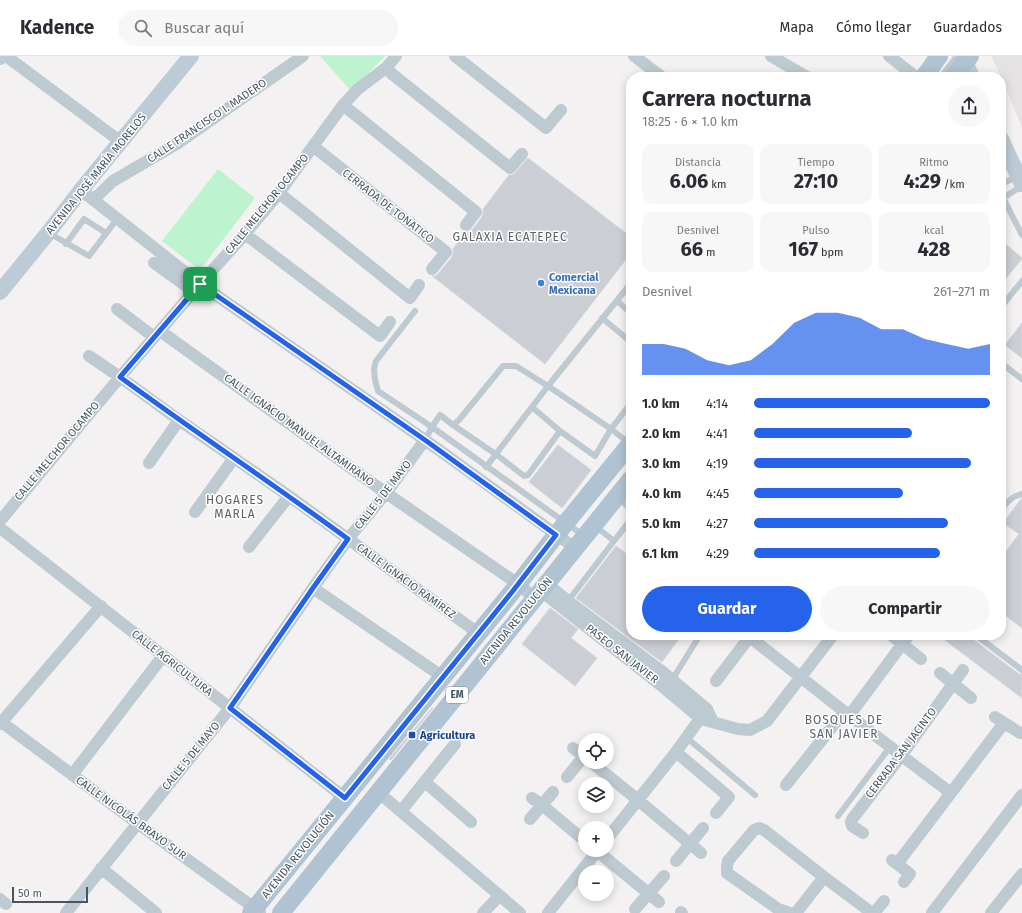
<!DOCTYPE html>
<html lang="es">
<meta charset="utf-8">
<style>
:root{--surface:#fff;--page:#f7f7f7;--text:#2b2b33;--muted:#7c7c81;--line:#e1e1e2;--accent:#2563eb}
body{margin:0;font-family:"Fira Sans",sans-serif;background:var(--page);color:var(--text);height:100vh;display:flex;flex-direction:column;font-size:15px;white-space:nowrap}
*{box-sizing:border-box;margin:0}
p{font-size:13px;color:var(--muted)}
.icon{flex:none;width:22px;height:22px;fill:none;stroke:currentColor;stroke-width:2;stroke-linecap:round;stroke-linejoin:round}
.map{position:relative;flex:1;overflow:hidden}
.sheet{position:absolute;left:626px;top:16px;width:380px;height:568px;display:flex;flex-direction:column;background:var(--surface);border-radius:16px;box-shadow:0 2px 10px #0003}
.sheet>*{flex:none}
.controls{position:absolute;left:578px;top:677px;display:grid;gap:8px}
.controls a{display:grid;place-items:center;width:36px;height:36px;border-radius:50%;background:var(--surface);box-shadow:0 2px 10px #0003;font-size:20px}
.scale{position:absolute;left:12px;bottom:10px;width:76px;box-sizing:border-box;padding-left:4px;border:2px solid #475660;border-top:0;font-size:11px;line-height:14px;white-space:nowrap;color:#475660;-webkit-text-stroke:3px #fff;paint-order:stroke}
.pin{position:absolute;display:grid;place-items:center;width:34px;height:34px;color:#fff;margin:-17px;border-radius:8px;box-shadow:0 2px 6px #0006}
.round{display:grid;place-items:center;flex:none;width:42px;height:42px;border-radius:21px;background:var(--page)}
.head{display:flex;align-items:center;justify-content:space-between;height:68px;padding:0 16px}
h1{font-size:22px;font-weight:700;line-height:30px}
.figures{display:grid;grid-template-columns:repeat(3,1fr);gap:6px;height:68px;padding:4px 16px}
.figures div{display:grid;align-content:center;border-radius:10px;background:var(--page);text-align:center}
.figures b{font-size:20px;font-weight:700}
.figures small{font-size:11px;font-weight:400}
.figures p{font-size:11px}
.chart{height:112px;padding:8px 16px}
.chart p{display:flex;justify-content:space-between}
.chart svg{width:100%;height:72px;margin-top:4px;fill:var(--accent);opacity:.7}
.cta{display:flex;gap:8px;margin-top:auto;padding:8px 16px}
.cta a{flex:1;height:46px;border-radius:24px;background:var(--accent);color:#fff;font-size:16px;font-weight:700;line-height:46px;text-align:center}
.cta a+a{background:var(--page);color:var(--text)}
ul{padding:0 16px;list-style:none;font-size:13px}
li{display:grid;grid-template-columns:64px 48px 1fr;align-items:center;height:30px}
li i{height:10px;border-radius:5px;background:var(--accent)}
header{display:flex;align-items:center;gap:24px;box-sizing:border-box;height:56px;padding:0 20px;background:var(--surface);border-bottom:1px solid var(--line)}
header strong{font-size:19px}
nav{display:flex;gap:22px;margin-inline-start:auto;font-size:14px}
.search{width:280px;height:36px;background:var(--page);display:flex;align-items:center;gap:10px;box-sizing:border-box;padding:0 14px;border-radius:22px;color:var(--muted);font-size:15px}
.map>svg:first-child{display:block}
.education{fill:#e5e2e3}
.green{fill:#bdf3ce}
.building{fill:#cbced4;stroke:#d4d8dd}
.lines{fill:none;stroke-linecap:round;stroke-linejoin:round}
.service{stroke:#becad1;stroke-width:6}
.minor{stroke:#becad1;stroke-width:12}
.secondary{stroke:#bdcbd6;stroke-width:16}
.primary{stroke:#afc3d2;stroke-width:18}
.route-casing{stroke:#fff;stroke-width:8}
.route{stroke:#2563eb;stroke-width:5}
.shop-dot{fill:#3f7fe0;stroke:#fff;stroke-width:1.5}
.transit-dot{fill:#1a4fb4;stroke:#fff;stroke-width:1.5}
.labels{text-anchor:middle;dominant-baseline:central;stroke-width:3;stroke-linejoin:round;paint-order:stroke}
.shield{fill:#fff;stroke:#7e8990;stroke-width:1}
.shield-label{font-size:10px;font-weight:bold;fill:#475660}
.street-label{font-size:11px;fill:#475660;stroke:#fff}
.shop-label{font-size:11px;font-weight:bold;fill:#366cbe;stroke:#fff;text-anchor:start}
.transit-label{font-size:11px;font-weight:bold;fill:#164399;stroke:#fff;text-anchor:start}
.neighbourhood-label{font-size:12px;letter-spacing:1px;fill:#5d6267;stroke:#fff}
</style>
<header>
<strong>Kadence</strong>
<div class="search"><svg class="icon" aria-label="search" viewBox="0 0 24 24"><circle cx="10" cy="10" r="6"/><path d="M15 15l6 6"/></svg>Buscar aquí</div>
<nav><a>Mapa</a><a>Cómo llegar</a><a>Guardados</a></nav>
</header>
<div class="map">
<svg width="1022" height="857" viewBox="0 0 1022 857">
<rect width="100%" height="100%" fill="#f3f1f1"/>
<path class="education" d="M991,0H1022V71L1001,21Z"/>
<path class="green" d="M320,0H385L351,35Z
M218,113L255,142L200,214L162,185Z"/>
<path class="building" d="M528,102L631,181V197L545,308L432,220H435L438,218L452,201L453,197V193L465,176H468L472,174L482,161L483,157V153L509,119H512L515,117Z
M1001,184L1022,202V203L1001,228Z
M1022,267V302L1005,289Z
M558,389L591,414L562,452L529,426Z
M1021,443H1022V572L1001,556V502L1019,478L1003,467Z
M616,490L631,501V579H682L662,606L576,542Z
M550,552L578,573L571,582L597,602L575,630L522,588Z
M938,579H973L974,584L1019,618H1022V642Z
M432,652H433L391,704L389,703Z"/>
<g class="lines">
<path class="service" d="M941,21L957,0
M1001,128L1017,121
M1001,138L1022,179
M1003,142L1022,130
M49,177L89,200L117,163
M66,188L84,163L106,177
M617,245L631,257
M1001,251L1022,225
M415,255L376,305L374,313L375,324L378,335L432,371L584,480
M602,262L631,286
M1001,307L1022,323
M532,351L560,375L595,400L611,373L631,347
M453,369L459,364L503,310H516L548,330L611,373L629,387
M425,384L432,371L440,359L453,369L497,399L524,420L528,419L560,375
M486,411L548,330L631,227
M618,442L631,453
M1001,454C1007,446 1012,440 1022,438
M614,485L631,463
M568,545L614,485L595,470
M977,580L1022,614
M672,624L700,579
M687,682L755,739
M838,760L890,691"/>
<path class="minor" d="M6,0L121,86
M455,0L546,72L561,54
M634,0L662,21
M771,0L807,21
M889,0L916,21
M387,11L392,18L510,112L522,98
M343,49L476,156L466,169
M313,90L446,196L432,213
M81,134L200,228L425,384L575,492
M279,137L410,242L419,229
M93,144L113,125L178,87L303,0
M245,178L380,280L390,266
M154,207L193,235
M117,253L154,281
M160,275L386,437L518,528L535,542
M89,300L120,321L179,364L289,440L478,577
M149,407L179,364
M195,456L234,402
M0,465L120,321L200,228L245,178L279,137L343,49L358,33L387,11L396,0
M0,472L345,742
M249,491L289,440
M540,531L547,528L568,545L663,616L707,653L713,666
M313,532L443,621
M541,535L658,627L701,663L738,673L750,674L767,665L833,579
M891,579L921,603
M750,581C816,634 883,686 951,737
M940,617L971,642
M716,625L751,579
M849,660L909,579
M995,661L1020,677
M0,665L137,767L260,856
M0,668L101,550
M573,692L585,701
M676,696L729,741L716,757
M591,706L638,744L701,797
M72,719L163,600
M567,721L585,699
M425,726L471,766
M786,729L844,656
M378,736L520,857
M532,742L542,749L585,785
M401,755L455,688
M530,763L553,736
M863,777L852,770L851,766L853,762L901,700L963,614
M607,783L676,696L704,657
M596,794L659,846
M892,804L910,818L904,826
M676,805L703,772
M897,808L1004,667
M101,812L156,857
M0,843L6,848
M635,853L664,820
M681,856L682,857
M66,857L230,652L313,532L348,483L386,437L425,384
M483,857L499,840
M548,857L598,794
M790,857L778,853L727,817V811L728,805L754,774L759,772L764,774L824,821L872,857
M796,857L824,821
M874,857L884,845
M932,857L1022,739
M991,857L1022,818"/>
<path class="secondary" d="M0,1L1,0
M965,6L972,21
M1001,83L1022,128
M0,236L48,177L81,134L191,0"/>
<path class="primary" d="M924,21L939,0
M953,21L970,0
M251,857L512,536L556,479L631,387
M281,857L631,423"/>
</g>
<g class="lines">
<defs>
<path id="route" d="M200,228L425,384L556,479L512,536L345,742L230,652L313,532L348,483C273,428 195,376 120,321Z"/>
</defs>
<use href="#route" class="route-casing"/>
<use href="#route" class="route"/>
</g>
<circle class="shop-dot" cx="541" cy="227" r="4"/>
<rect class="transit-dot" x="408" y="675" width="8" height="8" rx="2"/>
<g class="labels">
<rect class="shield" x="446" y="631" width="22" height="16" rx="3"/>
<g class="shield-label">
<text x="457" y="639">EM</text>
</g>
<g class="street-label">
<text transform="translate(207 65) rotate(-34)">CALLE FRANCISCO I. MADERO</text>
<text transform="translate(96 118) rotate(-51)">AVENIDA JOSÉ MARÍA MORELOS</text>
<text transform="translate(267 148) rotate(-51)">CALLE MELCHOR OCAMPO</text>
<text transform="translate(388 150) rotate(38)">CERRADA DE TONATICO</text>
<text transform="translate(299 374) rotate(36)">CALLE IGNACIO MANUEL ALTAMIRANO</text>
<text transform="translate(57 395) rotate(-50)">CALLE MELCHOR OCAMPO</text>
<text transform="translate(383 439) rotate(-52)">CALLE 5 DE MAYO</text>
<text transform="translate(406 525) rotate(36)">CALLE IGNACIO RAMÍREZ</text>
<text transform="translate(516 565) rotate(-51)">AVENIDA REVOLUCIÓN</text>
<text transform="translate(622 598) rotate(38)">PASEO SAN JAVIER</text>
<text transform="translate(172 607) rotate(38)">CALLE AGRICULTURA</text>
<text transform="translate(901 697) rotate(-53)">CERRADA SAN JACINTO</text>
<text transform="translate(191 700) rotate(-51)">CALLE 5 DE MAYO</text>
<text transform="translate(131 762) rotate(36)">CALLE NICOLÁS BRAVO SUR</text>
<text transform="translate(298 799) rotate(-51)">AVENIDA REVOLUCIÓN</text>
</g>
<g class="shop-label">
<text x="549" y="221">Comercial<tspan x="549" dy="13">Mexicana</tspan></text>
</g>
<g class="transit-label">
<text x="420" y="679">Agricultura</text>
</g>
<g class="neighbourhood-label">
<text x="510" y="181">GALAXIA ECATEPEC</text>
<text x="235" y="444">HOGARES<tspan x="235" dy="14">MARLA</tspan></text>
<text x="844" y="664">BOSQUES DE<tspan x="844" dy="14">SAN JAVIER</tspan></text>
</g>
</g>
</svg>
<div class="controls">
<a><svg class="icon" aria-label="locate" viewBox="0 0 24 24"><circle cx="12" cy="12" r="6"/><path d="M12 2v4M12 18v4M2 12h4M18 12h4"/></svg></a>
<a><svg class="icon" aria-label="layers" viewBox="0 0 24 24"><path d="M12 4l9 5-9 5-9-5zM3 14l9 5 9-5"/></svg></a>
<a>+</a>
<a>−</a>
</div>
<div class="scale">50 m</div>
<div class="pin" style="left:200px;top:228px;background:#1e9e55"><svg class="icon" aria-label="arrive" viewBox="0 0 24 24"><path d="M6 21V4h12l-3 4 3 4H6"/></svg></div>
<section class="sheet">
<div class="head"><div><h1>Carrera nocturna</h1><p>18:25 · 6 × 1.0 km</p></div><a class="round"><svg class="icon" aria-label="share" viewBox="0 0 24 24"><path d="M12 15V3M7 8l5-5 5 5M5 13v7h14v-7"/></svg></a></div>
<div class="figures">
<div><p>Distancia</p><b>6.06<small> km</small></b></div>
<div><p>Tiempo</p><b>27:10</b></div>
<div><p>Ritmo</p><b>4:29<small> /km</small></b></div>
</div>
<div class="figures">
<div><p>Desnivel</p><b>66<small> m</small></b></div>
<div><p>Pulso</p><b>167<small> bpm</small></b></div>
<div><p>kcal</p><b>428</b></div>
</div>
<div class="chart"><p><span>Desnivel</span>261–271 m</p>
<svg viewBox="0 0 160 44" preserveAspectRatio="none"><path d="M0 44V25L10 25L20 28L30 35L40 38L50 35L60 25L70 12L80 6L90 6L100 9L110 16L120 16L130 22L140 25L150 28L160 25V44z"/></svg>
</div>
<ul>
<li><b>1.0 km</b>4:14<i style="width:100%"></i></li>
<li><b>2.0 km</b>4:41<i style="width:67%"></i></li>
<li><b>3.0 km</b>4:19<i style="width:92%"></i></li>
<li><b>4.0 km</b>4:45<i style="width:63%"></i></li>
<li><b>5.0 km</b>4:27<i style="width:82%"></i></li>
<li><b>6.1 km</b>4:29<i style="width:79%"></i></li>
</ul>
<div class="cta"><a>Guardar</a><a>Compartir</a></div>
</section>
</div>
